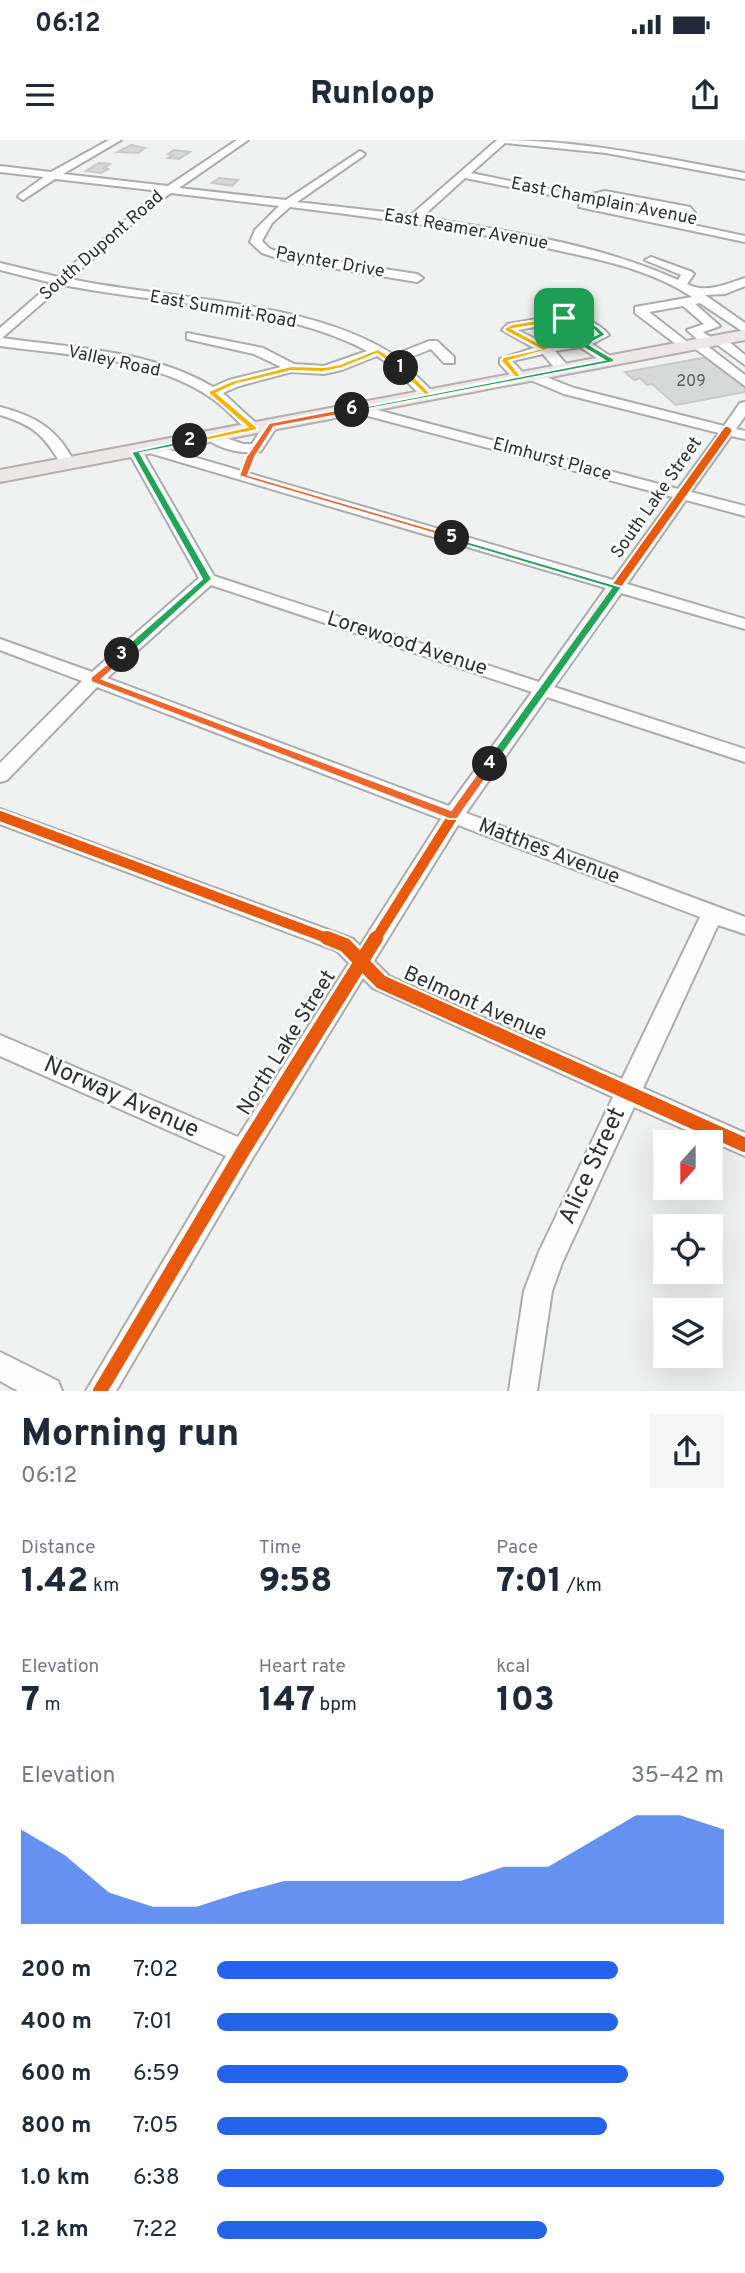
<!DOCTYPE html>
<meta charset="utf-8">
<style>
:root{--surface:#fff;--page:#f6f6f7;--text:#1f2937;--muted:#747a83;--accent:#2563eb}
body{margin:0;font-family:Overpass,sans-serif;background:var(--page);color:var(--text);height:100vh;display:flex;flex-direction:column;font-size:26px;white-space:nowrap}
*{box-sizing:border-box;margin:0}
p{font-size:23px;color:var(--muted)}
.icon{flex:none;width:38px;height:38px;fill:none;stroke:currentColor;stroke-width:2;stroke-linecap:round;stroke-linejoin:round}
.map{position:relative;height:1251px;overflow:hidden}
.details{display:flex;flex-direction:column;background:var(--surface);flex:1}
.details>*{flex:none}
.needle{width:46px;rotate:201deg}
.fabs{position:absolute;left:653px;top:990px;display:grid;gap:14px}
.fabs a{display:grid;place-items:center;width:70px;height:70px;border-radius:0px;background:var(--surface);box-shadow:0 7px 28px #0002;font-size:35px}
.pin{position:absolute;display:grid;place-items:center;width:60px;height:60px;color:#fff;margin:-30px;border-radius:14px;box-shadow:0 4px 10px #0006}
.km{position:absolute;width:35px;height:35px;margin:-18px;border-radius:50%;background:#222;color:#fff;font-size:19px;line-height:35px;text-align:center}
.round{display:grid;place-items:center;flex:none;width:74px;height:74px;border-radius:0px;background:var(--page)}
.head{display:flex;align-items:center;justify-content:space-between;height:119px;padding:0 21px}
h1{font-size:38px;font-weight:800;line-height:52px}
.metrics{display:grid;grid-template-columns:repeat(3,1fr);gap:10px;height:119px;padding:7px 21px}
.metrics div{display:grid;align-content:center}
.metrics b{font-size:35px;font-weight:800}
.metrics small{font-size:19px;font-weight:400}
.metrics p{font-size:19px}
.chart{height:196px;padding:14px 21px}
.chart p{display:flex;justify-content:space-between}
.chart svg{width:100%;height:126px;margin-top:7px;fill:var(--accent);opacity:.7}
ul{padding:0 21px;list-style:none;font-size:23px}
li{display:grid;grid-template-columns:112px 84px 1fr;align-items:center;height:52px}
li i{height:18px;border-radius:9px;background:var(--accent)}
.status{display:flex;justify-content:space-between;align-items:center;height:49px;padding:0 35px;background:var(--surface);direction:ltr}
.status svg{height:19px;fill:currentColor}
header{display:flex;justify-content:space-between;align-items:center;height:91px;padding:0 21px;background:var(--surface);font-size:32px;font-weight:800}
.map>svg:first-child{display:block}
.building{fill:#d7d8d8;stroke:#cac9c9;stroke-width:2}
.lines{fill:none;stroke-linecap:round;stroke-linejoin:round}
.minor-casing{stroke:#abacac;stroke-width:4}
.major-casing{stroke:#b6adac;stroke-width:4}
.minor{fill:#fdfdfd;fill-rule:evenodd}
.major{fill:#ede8e8;fill-rule:evenodd}
.cycleway-far2-casing{stroke:#fdfeff;stroke-width:11}
.cycleway-far1-casing{stroke:#fdfeff;stroke-width:15}
.cycleway-casing{stroke:#fdfeff;stroke-width:18}
.cycleway-far2{stroke:#e8590c;stroke-width:8}
.cycleway-far1{stroke:#e8590c;stroke-width:10}
.cycleway{stroke:#e8590c;stroke-width:14}
.split-1{fill:#f5b400;stroke:#fff;stroke-width:2}
.split-2{fill:#f5b400;stroke:#fff;stroke-width:2}
.split-3{fill:#22a559;stroke:#fff;stroke-width:2}
.split-4{fill:#f0652b;stroke:#fff;stroke-width:2}
.split-5{fill:#22a559;stroke:#fff;stroke-width:2}
.split-6{fill:#f0652b;stroke:#fff;stroke-width:2}
.split-7{fill:#22a559;stroke:#fff;stroke-width:2}
.labels{text-anchor:middle;dominant-baseline:central;stroke-width:5;stroke-linejoin:round;paint-order:stroke}
.far-number-label{font-size:16px;fill:#5c5c5c}
.far-street-label{font-size:18px;fill:#303131;stroke:#fdfeff}
.street-label{font-size:21px;fill:#303131;stroke:#fdfeff}
.near-street-label{font-size:24px;fill:#303131;stroke:#fdfeff}
</style>
<div class="status"><b>06:12</b><svg viewBox="0 0 49 12"><path d="M0 12V9h3v3zM5 12V6h3v6zM10 12V3h3v9zM15 12V0h3v12zM26 1h20v11H26zM47 4h2v5h-2z"/></svg></div>
<header><svg class="icon" aria-label="menu" viewBox="0 0 24 24"><path d="M4 6h16M4 12h16M4 18h16"/></svg>Runloop<svg class="icon" aria-label="share" viewBox="0 0 24 24"><path d="M12 15V3M7 8l5-5 5 5M5 13v7h14v-7"/></svg></header>
<div class="map">
<svg width="745" height="1251" viewBox="0 0 745 1251">
<rect width="100%" height="100%" fill="#f0f1f1"/>
<path class="building" d="M131,5L145,8L138,13L118,12Z
M174,10L190,12L179,19L168,18L173,15L168,14Z
M99,23L110,24L104,28L108,29L101,33L86,31Z
M219,38L238,40L232,46L212,43Z
M707,217L745,247V252L676,265L652,244L647,245L640,238L634,240L625,232Z"/>
<g class="lines">
<defs>
<path id="minor" d="M109,0H121L63,34L168,46L237,0H248L179,48L286,60L360,11L365,14L363,16L297,62L411,75L497,0C581,0 663,18 745,33V39L606,13L505,3L471,33L584,56L605,51L690,67L695,73L687,81L682,78L684,73L683,72L605,57L596,58L600,59V63H589L745,96V102L579,67L580,61L465,38L422,77C508,91 598,104 678,140L681,135L645,120L651,117L692,132L694,134L687,144C706,154 726,144 745,138V146L725,154L705,155L745,183V193L700,163L695,164L720,186L703,192L713,199L723,197L745,215V225L715,203L706,205L745,235V246L693,207V201H699L687,190L704,184L683,166L649,172L690,204L691,207L685,211L635,173V167L692,157C652,130 602,120 556,110C468,90 380,78 290,67L272,83L262,101L270,109L285,114L417,134L423,138L417,142L283,120L262,113L250,102L255,90L279,66L171,53L152,66L70,139C170,160 307,159 394,215L429,201H437L454,217V223H444L431,209L401,221L433,252V258H423L392,226L377,216L342,230L324,234L291,232L239,246L223,253L259,286L261,289L254,293L249,292C237,281 226,268 213,259C153,217 71,216 0,206V188L52,143L0,130V123L58,137L160,51L55,39L23,60L18,57L19,55L44,37L0,32V26L51,32ZM63,145C157,164 284,166 367,211L324,226L294,224L263,208L187,193V199L254,214L281,227L229,240L213,247C151,210 72,208 2,198Z
M560,175C579,176 596,180 609,195L592,204L617,221L611,225L606,224L580,207L555,211L571,230L564,234L559,233L543,214L512,221L528,238L526,241H516L500,224V219L534,208L502,190L508,184ZM560,183L579,185L594,194L548,205L517,190Z
M533,232L574,248L724,286L740,263L745,262V276L736,289L745,291V299L731,296L691,352L745,366V376L686,360L627,444L745,479V489L621,453L554,547L745,609V622L547,557L466,673L745,777V794L718,785L643,948L745,993V1016L634,967L562,1123L552,1151L537,1251H509L524,1151L539,1112L613,957L373,848L363,838L252,1019L116,1251H86L226,1016L0,916V895L238,997L349,823L337,811L0,684V669L353,799L360,806L441,679L97,547L7,640L0,642V623L82,541L0,510V499L92,532L199,438L128,311L135,307L142,311L214,436L539,542L606,448L146,312L144,309L151,305L156,306L613,440L673,357L353,272L351,269L358,265L678,349L719,293L564,254L528,239L526,236ZM211,445L532,552L449,666L107,538ZM458,685L700,777L622,939L389,836L374,821Z
M0,267C36,276 59,290 75,324L73,327H63C44,296 36,286 0,275Z
M271,281L278,285L261,311C243,315 218,309 205,297L212,293L243,304H252L266,282Z
M0,1212L58,1241L62,1251H18L0,1241Z"/>
<path id="major" d="M745,190V200L0,342V330Z"/>
</defs>
<use href="#minor" class="minor-casing"/>
<use href="#major" class="major-casing"/>
<use href="#minor" class="minor"/>
<use href="#major" class="major"/>
<defs>
<path id="cycleway-far2" d="M608,458L727,291"/>
<path id="cycleway-far1" d="M0,676L332,800
M375,800L453,676L610,456"/>
<path id="cycleway" d="M327,798L345,805L381,842L745,1005
M100,1251L243,1011L376,798"/>
</defs>
<use href="#cycleway-far2" class="cycleway-far2-casing"/>
<use href="#cycleway-far1" class="cycleway-far1-casing"/>
<use href="#cycleway" class="cycleway-casing"/>
<use href="#cycleway-far2" class="cycleway-far2"/>
<use href="#cycleway-far1" class="cycleway-far1"/>
<use href="#cycleway" class="cycleway"/>
</g>
<path class="split-1" d="M564,176L566,180L513,189L550,209L509,221L524,240L428,258L397,228L404,226L430,253L515,237L501,221L503,217L540,209L505,191V188L512,184Z"/>
<path class="split-2" d="M378,209L404,226V229H398L377,214L342,228L324,232L291,231L237,244L217,253L257,287V290L190,304L186,301L247,287L209,254V251L232,241L291,226L324,227L340,224Z"/>
<path class="split-3" d="M190,299L193,303L140,313L212,439L126,518H118V513L202,439L131,312Z"/>
<path class="split-4" d="M122,512L127,515L126,518L102,539L451,670L486,621L490,620L496,624L457,679H449L91,542V537Z"/>
<path class="split-5" d="M449,396L622,447L494,626L490,628L485,624L486,621L611,448L449,400Z"/>
<path class="split-6" d="M352,267L355,272L274,287L255,317L248,335L456,396V400L239,336L246,317L269,283Z"/>
<path class="split-7" d="M564,176C580,176 595,182 606,195L588,204L614,219V222L352,272L348,270L604,220L578,204L598,194L592,188L561,180Z"/>
<g class="labels">
<g class="far-number-label">
<text x="691" y="242">209</text>
</g>
<g class="far-street-label">
<text transform="translate(604 62) rotate(11)">East Champlain Avenue</text>
<text transform="translate(466 90) rotate(10)">East Reamer Avenue</text>
<text transform="translate(102 106) rotate(-41)">South Dupont Road</text>
<text transform="translate(330 123) rotate(10)">Paynter Drive</text>
<text transform="translate(223 170) rotate(10)">East Summit Road</text>
<text transform="translate(114 222) rotate(12)">Valley Road</text>
<text transform="translate(552 320) rotate(15)">Elmhurst Place</text>
<text transform="translate(657 358) rotate(-55)">South Lake Street</text>
</g>
<g class="street-label">
<text transform="translate(407 504) rotate(18)">Lorewood Avenue</text>
<text transform="translate(549 712) rotate(21)">Matthes Avenue</text>
<text transform="translate(475 864) rotate(24)">Belmont Avenue</text>
<text transform="translate(287 903) rotate(-58)">North Lake Street</text>
</g>
<g class="near-street-label">
<text transform="translate(121 958) rotate(24)">Norway Avenue</text>
<text transform="translate(593 1026) rotate(-65)">Alice Street</text>
</g>
</g>
</svg>
<div class="fabs">
<a><svg class="needle" viewBox="-14 -14 28 28"><path d="M0-13l5 13h-10z" fill="#e53935"/><path d="M0 13l5-13h-10z" fill="#747a83"/></svg></a>
<a><svg class="icon" aria-label="locate" viewBox="0 0 24 24"><circle cx="12" cy="12" r="6"/><path d="M12 2v4M12 18v4M2 12h4M18 12h4"/></svg></a>
<a><svg class="icon" aria-label="layers" viewBox="0 0 24 24"><path d="M12 4l9 5-9 5-9-5zM3 14l9 5 9-5"/></svg></a>
</div>
<div class="pin" style="left:564px;top:178px;background:#1e9e55"><svg class="icon" aria-label="arrive" viewBox="0 0 24 24"><path d="M6 21V4h12l-3 4 3 4H6"/></svg></div>
<b class="km" style="left:401px;top:228px">1</b>
<b class="km" style="left:190px;top:301px">2</b>
<b class="km" style="left:122px;top:515px">3</b>
<b class="km" style="left:490px;top:624px">4</b>
<b class="km" style="left:452px;top:398px">5</b>
<b class="km" style="left:352px;top:270px">6</b>
</div>
<section class="details">
<div class="head"><div><h1>Morning run</h1><p>06:12</p></div><a class="round"><svg class="icon" aria-label="share" viewBox="0 0 24 24"><path d="M12 15V3M7 8l5-5 5 5M5 13v7h14v-7"/></svg></a></div>
<div class="metrics">
<div><p>Distance</p><b>1.42<small> km</small></b></div>
<div><p>Time</p><b>9:58</b></div>
<div><p>Pace</p><b>7:01<small> /km</small></b></div>
</div>
<div class="metrics">
<div><p>Elevation</p><b>7<small> m</small></b></div>
<div><p>Heart rate</p><b>147<small> bpm</small></b></div>
<div><p>kcal</p><b>103</b></div>
</div>
<div class="chart"><p><span>Elevation</span>35–42 m</p>
<svg viewBox="0 0 160 44" preserveAspectRatio="none"><path d="M0 44V11L10 20L20 33L30 38L40 38L50 33L60 29L70 29L80 29L90 29L100 29L110 24L120 24L130 15L140 6L150 6L160 11V44z"/></svg>
</div>
<ul>
<li><b>200 m</b>7:02<i style="width:79%"></i></li>
<li><b>400 m</b>7:01<i style="width:79%"></i></li>
<li><b>600 m</b>6:59<i style="width:81%"></i></li>
<li><b>800 m</b>7:05<i style="width:77%"></i></li>
<li><b>1.0 km</b>6:38<i style="width:100%"></i></li>
<li><b>1.2 km</b>7:22<i style="width:65%"></i></li>
</ul>
</section>
